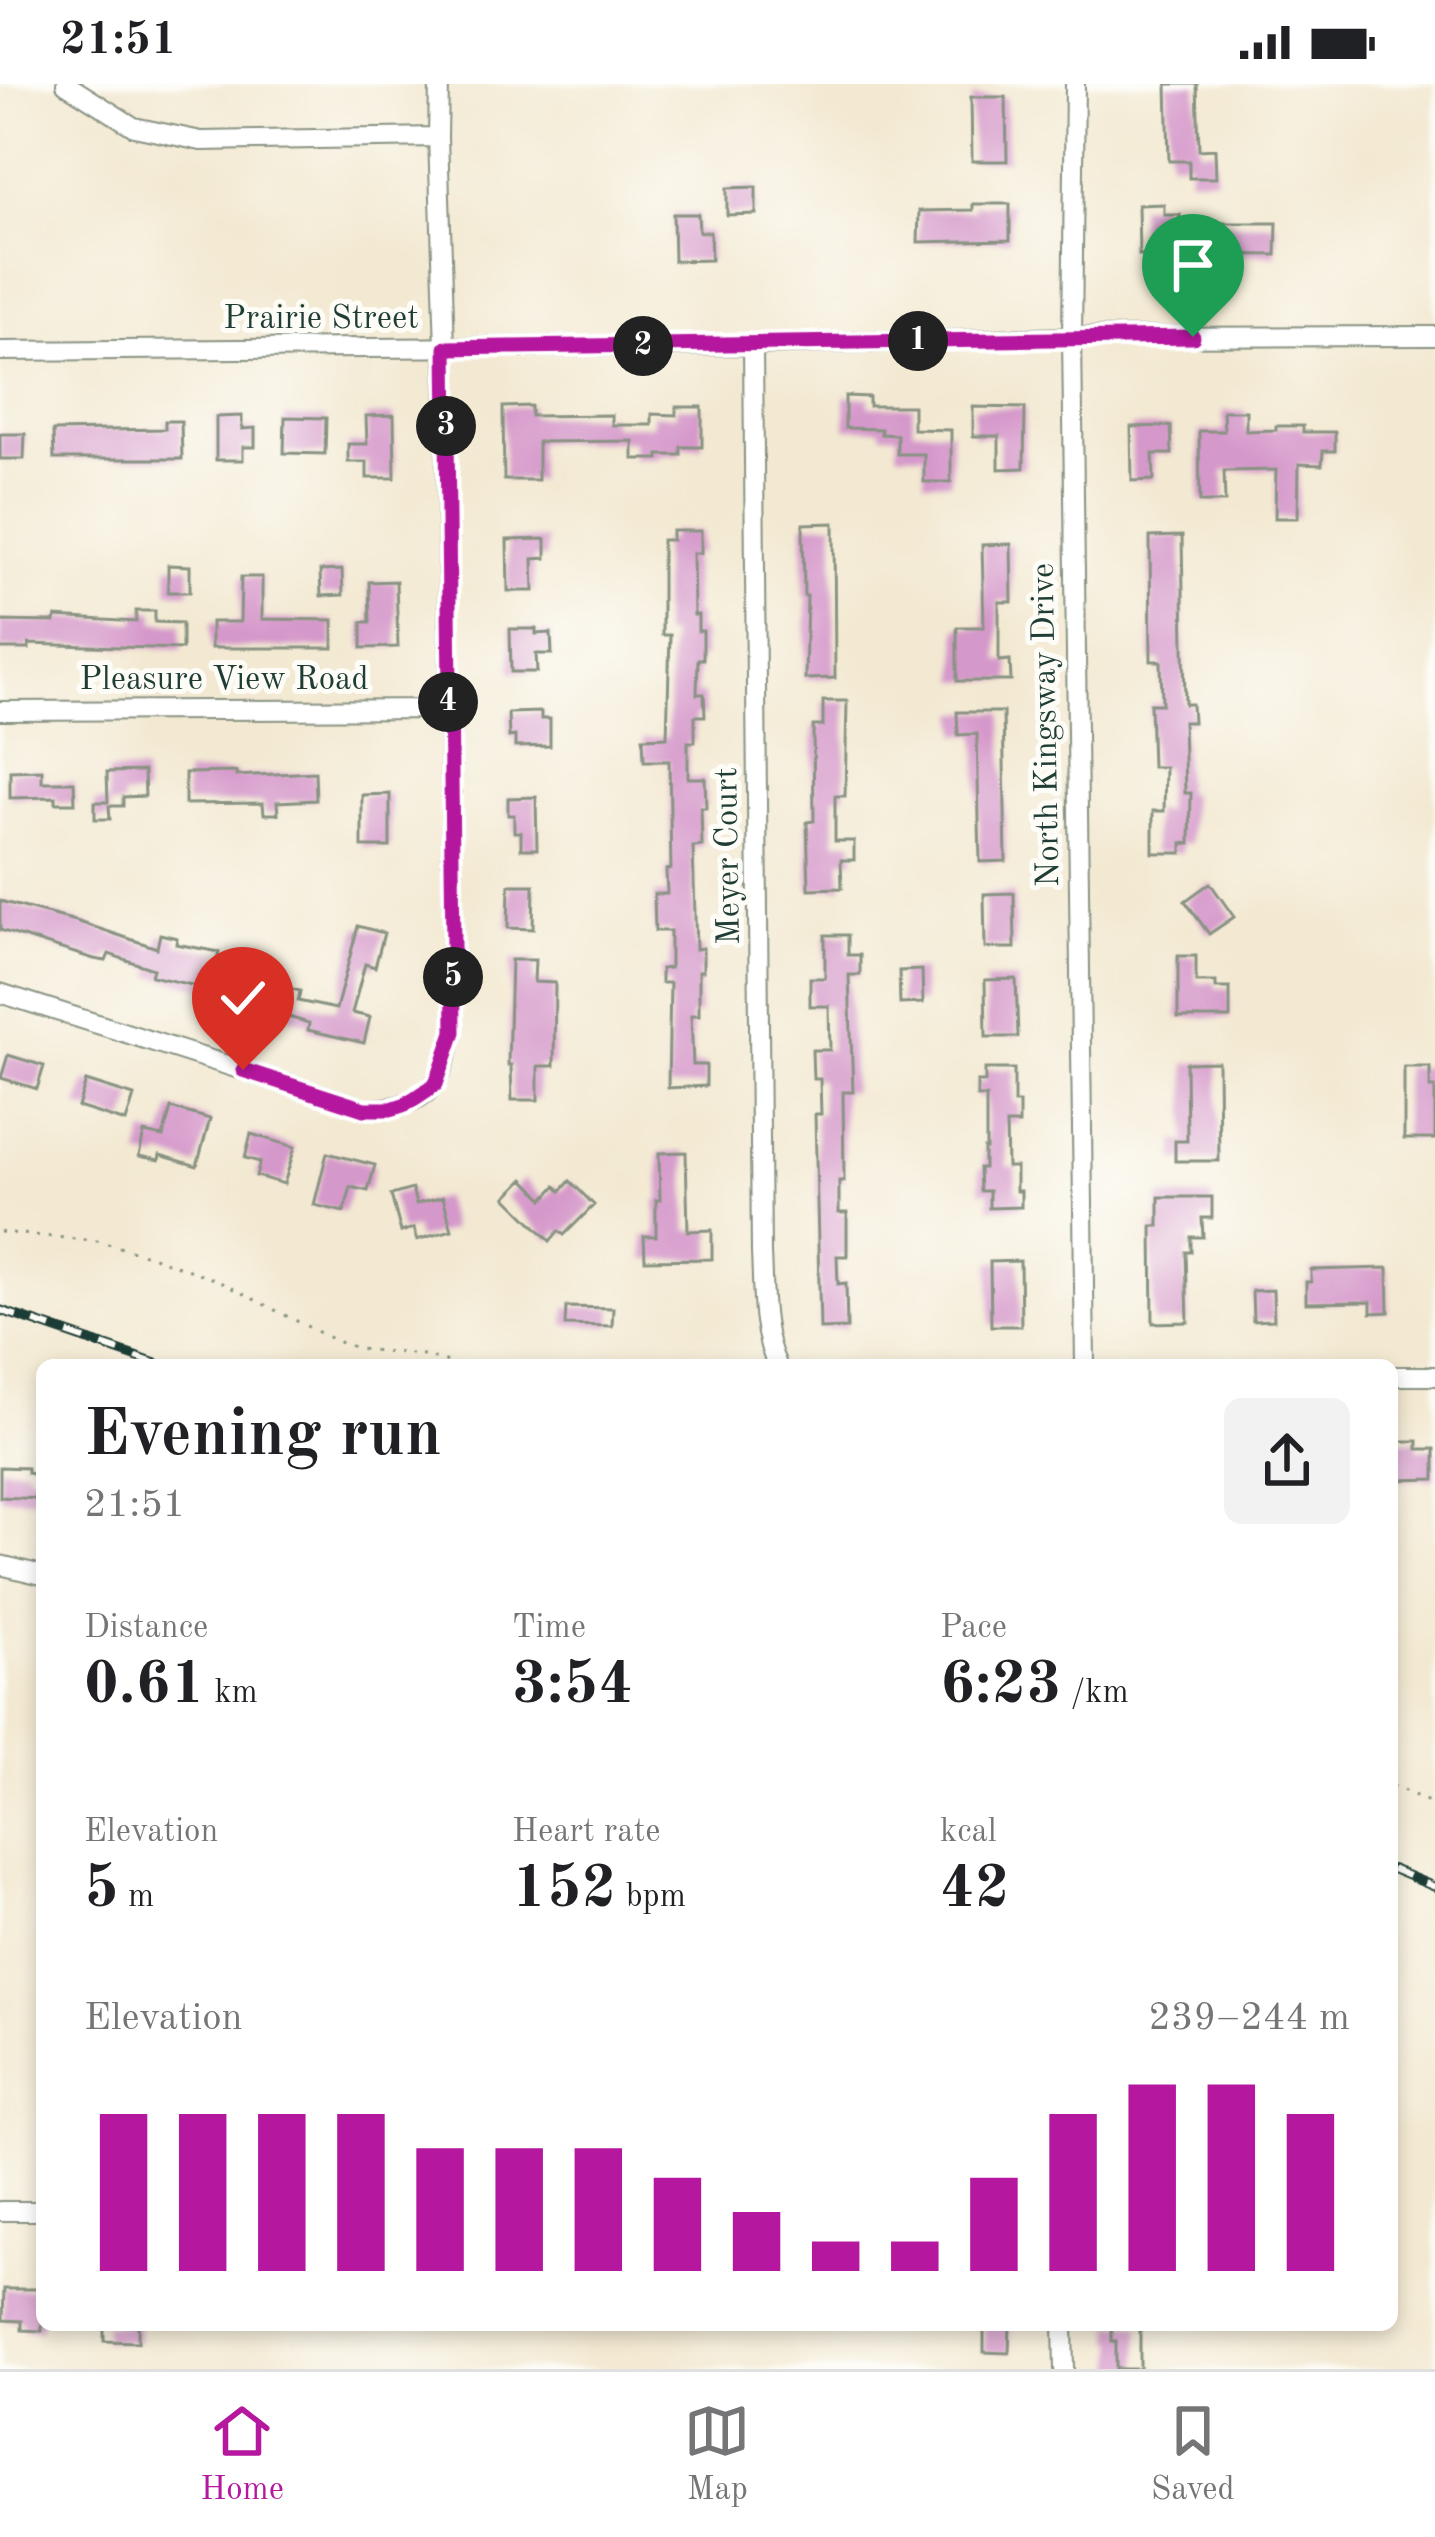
<!DOCTYPE html>
<meta charset="utf-8">
<style>
:root{--surface:#fff;--page:#f2f2f2;--text:#202124;--muted:#757577;--line:#e0e0e0;--accent:#b5179e}
body{margin:0;font-family:"Old Standard TT",serif;background:var(--page);color:var(--text);height:100vh;display:flex;flex-direction:column;font-size:45px;white-space:nowrap}
*{box-sizing:border-box;margin:0}
p{font-size:39px;color:var(--muted)}
.icon{flex:none;width:66px;height:66px;fill:none;stroke:currentColor;stroke-width:2;stroke-linecap:round;stroke-linejoin:round}
.map{position:relative;flex:1;overflow:hidden}
.details{position:absolute;left:36px;top:1275px;width:1362px;height:972px;display:flex;flex-direction:column;background:var(--surface);border-radius:18px;box-shadow:0 6px 18px #0003}
.details>*{flex:none}
.pin{position:absolute;display:grid;place-items:center;width:102px;height:102px;color:#fff;margin:-123px -51px;border-radius:50% 50% 50% 0;rotate:-45deg;box-shadow:0 0 12px #0007}
.pin .icon{rotate:45deg}
.km{position:absolute;width:60px;height:60px;margin:-30px;border-radius:50%;background:#222;color:#fff;font-size:33px;line-height:60px;text-align:center}
.round{display:grid;place-items:center;flex:none;width:126px;height:126px;border-radius:18px;background:var(--page)}
.summary{display:flex;align-items:center;justify-content:space-between;height:204px;padding:0 48px}
h1{font-size:66px;font-weight:700;line-height:90px}
.figures{display:grid;grid-template-columns:repeat(3,1fr);gap:18px;height:204px;padding:12px 48px}
.figures div{display:grid;align-content:center}
.figures b{font-size:60px;font-weight:700}
.figures small{font-size:33px;font-weight:400}
.figures p{font-size:33px}
.chart{height:336px;padding:24px 48px}
.chart p{display:flex;justify-content:space-between}
.chart svg{width:100%;height:216px;margin-top:12px;stroke:var(--accent);stroke-width:6}
.status{display:flex;justify-content:space-between;align-items:center;height:84px;padding:0 60px;background:var(--surface);direction:ltr}
.status svg{height:33px;fill:currentColor}
.dock{display:flex;justify-content:space-around;align-items:center;height:168px;border-top:3px solid var(--line);background:var(--surface);font-size:33px;color:var(--muted)}
.dock a{display:grid;justify-items:center;gap:6px}
.dock .on{color:var(--accent)}
.map>svg:first-child{display:block}
.building{fill:#d598ca}
.lines{fill:none;stroke-linecap:round;stroke-linejoin:round}
.minor-casing{stroke:#899383;stroke-width:22}
.path{stroke:#899383;stroke-width:3;stroke-dasharray:3 9;stroke-linecap:butt}
.minor{stroke:#fff;stroke-width:18}
.rail-casing{stroke:#1f3d34;stroke-width:10}
.rail{stroke:#fdfcf7;stroke-width:6;stroke-dasharray:18;stroke-linecap:butt}
.route-casing{stroke:#fff;stroke-width:24}
.route{stroke:#b5179e;stroke-width:15}
.labels{text-anchor:middle;dominant-baseline:central;stroke-width:10;stroke-linejoin:round;paint-order:stroke}
.street-label{font-size:33px;fill:#1f3d34;stroke:#fdfcf7}
</style>
<div class="status"><b>21:51</b><svg viewBox="0 0 49 12"><path d="M0 12V9h3v3zM5 12V6h3v6zM10 12V3h3v9zM15 12V0h3v12zM26 1h20v11H26zM47 4h2v5h-2z"/></svg></div>
<div class="map">
<svg width="1435" height="2285" viewBox="0 0 1435 2285">
<rect width="100%" height="100%" fill="#fdfcf7"/>
<filter id="ink" filterUnits="userSpaceOnUse"><feTurbulence type="fractalNoise" baseFrequency=".00833" numOctaves="2"/><feDisplacementMap in="SourceGraphic" scale="24" xChannelSelector="R" yChannelSelector="G"/><feConvolveMatrix kernelMatrix="1 2 1 2 8 2 1 2 1" color-interpolation-filters="sRGB"/></filter>
<filter id="wash" filterUnits="userSpaceOnUse"><feTurbulence type="fractalNoise" baseFrequency=".004" numOctaves="4" result="noise"/><feDisplacementMap in="SourceGraphic" scale="48" xChannelSelector="R" yChannelSelector="G"/><feGaussianBlur stdDeviation="2.7" result="paint"/><feColorMatrix in="noise" values="0 0 0 0 0 0 0 0 0 0 0 0 0 0 0 0 0 1.4 0 .05"/><feComposite in="paint" operator="in"/></filter>
<g filter="url(#wash)">
<rect width="100%" height="100%" fill="#f3e9d2"/>
<g id="blocks">
<path class="building" d="M1167,0H1197L1199,66L1215,65L1216,94H1189V77H1169Z
M971,13H1006L1007,77H972Z
M756,103V130L727,131V104Z
M973,120H1010V156L918,158L919,127L973,126Z
M1164,120V131H1180V145L1213,144V139H1277L1276,171L1196,170V176H1171V170L1139,171L1138,121Z
M673,130H698L699,148H710L711,176L674,177Z
M845,312L869,313V322H913V345L951,346V398H924V370H897V351L881,350V345L845,344Z
M531,322V332L612,331V341H652V330L676,331V323H702V363H681V371H659V375H633V357L538,358V396H504L503,323Z
M973,323L1025,324L1024,384L999,385V352H973Z
M1223,327H1246V347L1276,346V342H1303V348H1335V367H1323L1322,381L1299,380L1298,434H1275L1276,386L1224,387L1225,418H1200L1199,347H1224Z
M394,331L395,394H367V378H348V360H367L366,332Z
M242,332V345L255,344V363H243V376H216V333Z
M285,333L326,334L325,370L284,369Z
M165,337H181L182,375H54L53,347L165,345Z
M1171,342L1172,370H1153L1154,396L1132,397L1131,343Z
M0,350H25L24,375H0Z
M834,439L835,594L805,595L807,512H804L803,440Z
M672,447H701V469H693L694,531H698V547H703V575H698L697,610H704L705,632H695V658H688V694H705L706,724H701L702,762L693,763L696,865L703,864V887H699V931H691L693,981H706V1002L668,1004L670,899H661V885L670,884V847H655L654,810H667L666,786L671,785L669,677H644L643,654L667,653L670,551H662V456H672Z
M1182,452L1185,620H1192L1193,638H1183L1185,709H1191L1190,760L1182,759V769H1153V727H1164L1165,683H1152L1150,620H1162L1161,577H1151L1150,453Z
M546,455V474L533,475L534,507H508L507,456Z
M1011,460L1012,518H999V577L1010,576L1011,597H957V543H984L982,461Z
M168,481L190,482V508H168Z
M342,486L343,511L321,512L320,487Z
M241,493H262V535L333,536V564H211V538H240Z
M396,497L398,563L362,564V538H370L369,498Z
M136,527H155V538L182,539V565L29,560V565H0V537L55,538L56,533L136,538Z
M510,545H536V550L551,549L552,570H536L537,588H511Z
M823,617H847L845,712H835V757H854V776H841L842,804L809,805L807,738L814,737L813,642H823Z
M541,628V635H550V662L515,663V652L509,653L508,629Z
M957,628H1003L1006,777L980,778L977,650L958,651Z
M42,686V698H74L75,719H56V713L10,714V687Z
M144,687L145,712L123,713V722H109L110,735H95V718H108L107,688Z
M236,688V692L315,688L316,716L277,718L278,730H264L263,719L185,720V689Z
M390,710V763H362V711Z
M536,713L537,765H521V748H514V731H508V714Z
M1210,799L1234,833L1209,850L1185,817Z
M509,801H534L533,845L508,844Z
M1014,809L1015,864H985L984,810Z
M0,817L76,837L157,864L160,850L177,854L176,860L219,868L215,884L251,893L253,885L274,890L271,899L300,907L298,917L336,925L358,842L384,849L375,883L365,880L352,929L370,933L364,959L308,946L309,939L226,915L228,909L151,892L153,885L109,870L106,877L94,875L0,846Z
M825,851H848V871H860V891H849L853,1008H843L844,1097H839V1129H847V1172H837L838,1200L846,1199L847,1244L820,1245L815,1030H821L820,995H813L812,966H830L829,922H810V894H825Z
M1178,872H1196V898H1216V904H1230V934H1178Z
M511,876H535L534,898L555,899L554,982H538V1016H512L511,981H508Z
M922,886L923,919L900,920L899,887Z
M1016,895L1018,953H986L985,896Z
M8,971L44,982L37,1005L1,994Z
M1218,978L1219,1077H1175V1057H1187L1186,979Z
M1404,983H1430V1004H1435V1055H1404Z
M985,985H1014V1019H1019V1040H1006L1007,1083H1016V1107H1021V1123L989,1124V1107H980L979,1084H984V1065H986V1013H977V998H985Z
M86,997L134,1012L126,1038L78,1023Z
M171,1024L210,1035L197,1082L160,1071L159,1076L139,1072L144,1049L163,1053Z
M251,1050L295,1063L284,1100L256,1092L260,1078L245,1074Z
M686,1068L688,1147L712,1146V1175L645,1176L644,1152H656V1116H660L659,1069Z
M327,1069L375,1081L368,1107L351,1103L344,1128L314,1121Z
M524,1095L544,1115L556,1102L561,1107L570,1097L594,1121L564,1151L559,1147L550,1157L506,1113Z
M412,1105L416,1120L443,1113L452,1146L417,1156L414,1144L401,1148L391,1111Z
M1159,1113H1212V1134H1202L1203,1153H1191V1168H1186L1188,1238L1153,1239L1152,1142H1159Z
M1020,1177L1021,1242H991L990,1178Z
M1388,1184L1389,1228L1371,1229V1218L1306,1219V1198H1311V1186Z
M1273,1206L1274,1236L1253,1237L1252,1207Z
M566,1223L613,1224L612,1242L565,1241Z
M1395,1357H1418V1365H1435V1395L1396,1396Z
M0,1383L27,1384V1389L42,1392V1415L0,1413Z
M4,2205H42V2247L22,2246V2237L3,2236Z
M104,2241H138V2258L104,2257Z
M984,2241H1010L1009,2269L984,2268Z
M1112,2241H1140V2285H1116V2257H1112Z"/>
</g>
</g>
<g filter="url(#ink)">
<use href="#blocks" fill-opacity="0" stroke="#899383" stroke-width="3"/>
<g class="lines">
<defs>
<path id="minor" d="M1075,0L1072,253L1085,1281
M438,53L439,0
M753,261L761,1169C763,1206 761,1247 777,1281
M0,267L746,261L1072,253L1435,252
M0,627L448,625
M0,909L365,1025C390,1025 422,1021 437,996C445,983 449,963 454,948L445,264L438,53L201,57L134,43L66,0
M1392,1292H1435
M0,1481L42,1491
M0,2127H42
M1063,2241L1064,2285"/>
</defs>
<use href="#minor" class="minor-casing"/>
<path class="path" d="M0,1148L97,1157L148,1171L216,1196L336,1257L360,1265L423,1271L460,1281
M1392,1701L1435,1721"/>
<use href="#minor" class="minor"/>
<defs>
<path id="rail" d="M0,1226L160,1281
M1392,1785L1435,1803"/>
</defs>
<use href="#rail" class="rail-casing"/>
<use href="#rail" class="rail"/>
</g>
</g>
<g class="lines" filter="url(#ink)">
<defs>
<path id="route" d="M243,986L364,1025H391L406,1020L436,1000L454,948L446,264L1193,253"/>
</defs>
<use href="#route" class="route-casing"/>
<use href="#route" class="route"/>
</g>
<g class="labels">
<g class="street-label">
<text x="321" y="235">Prairie Street</text>
<text x="224" y="596">Pleasure View Road</text>
<text transform="translate(1047 641) rotate(-91)">North Kingsway Drive</text>
<text transform="translate(729 772) rotate(-91)">Meyer Court</text>
</g>
</g>
</svg>
<div class="pin" style="left:1193px;top:253px;background:#1e9e55"><svg class="icon" aria-label="arrive" viewBox="0 0 24 24"><path d="M6 21V4h12l-3 4 3 4H6"/></svg></div>
<div class="pin" style="left:243px;top:986px;background:#d93025"><svg class="icon" aria-label="check" viewBox="0 0 24 24"><path d="M5 12l5 5 9-10"/></svg></div>
<b class="km" style="left:918px;top:257px">1</b>
<b class="km" style="left:643px;top:262px">2</b>
<b class="km" style="left:446px;top:342px">3</b>
<b class="km" style="left:448px;top:618px">4</b>
<b class="km" style="left:453px;top:893px">5</b>
<section class="details">
<div class="summary"><div><h1>Evening run</h1><p>21:51</p></div><a class="round"><svg class="icon" aria-label="share" viewBox="0 0 24 24"><path d="M12 15V3M7 8l5-5 5 5M5 13v7h14v-7"/></svg></a></div>
<div class="figures">
<div><p>Distance</p><b>0.61<small> km</small></b></div>
<div><p>Time</p><b>3:54</b></div>
<div><p>Pace</p><b>6:23<small> /km</small></b></div>
</div>
<div class="figures">
<div><p>Elevation</p><b>5<small> m</small></b></div>
<div><p>Heart rate</p><b>152<small> bpm</small></b></div>
<div><p>kcal</p><b>42</b></div>
</div>
<div class="chart"><p><span>Elevation</span>239–244 m</p>
<svg viewBox="0 0 160 44" preserveAspectRatio="none"><path d="M5 44V12M15 44V12M25 44V12M35 44V12M45 44V19M55 44V19M65 44V19M75 44V25M85 44V32M95 44V38M105 44V38M115 44V25M125 44V12M135 44V6M145 44V6M155 44V12"/></svg>
</div>
</section>
</div>
<nav class="dock">
<a class="on"><svg class="icon" aria-label="home" viewBox="0 0 24 24"><path d="M3 11l9-7 9 7M6 9v11h12V9"/></svg>Home</a>
<a><svg class="icon" aria-label="map" viewBox="0 0 24 24"><path d="M3 6l6-2 6 2 6-2v14l-6 2-6-2-6 2zM9 4v14M15 6v14"/></svg>Map</a>
<a><svg class="icon" aria-label="saved" viewBox="0 0 24 24"><path d="M7 4h10v16l-5-4-5 4z"/></svg>Saved</a>
</nav>
